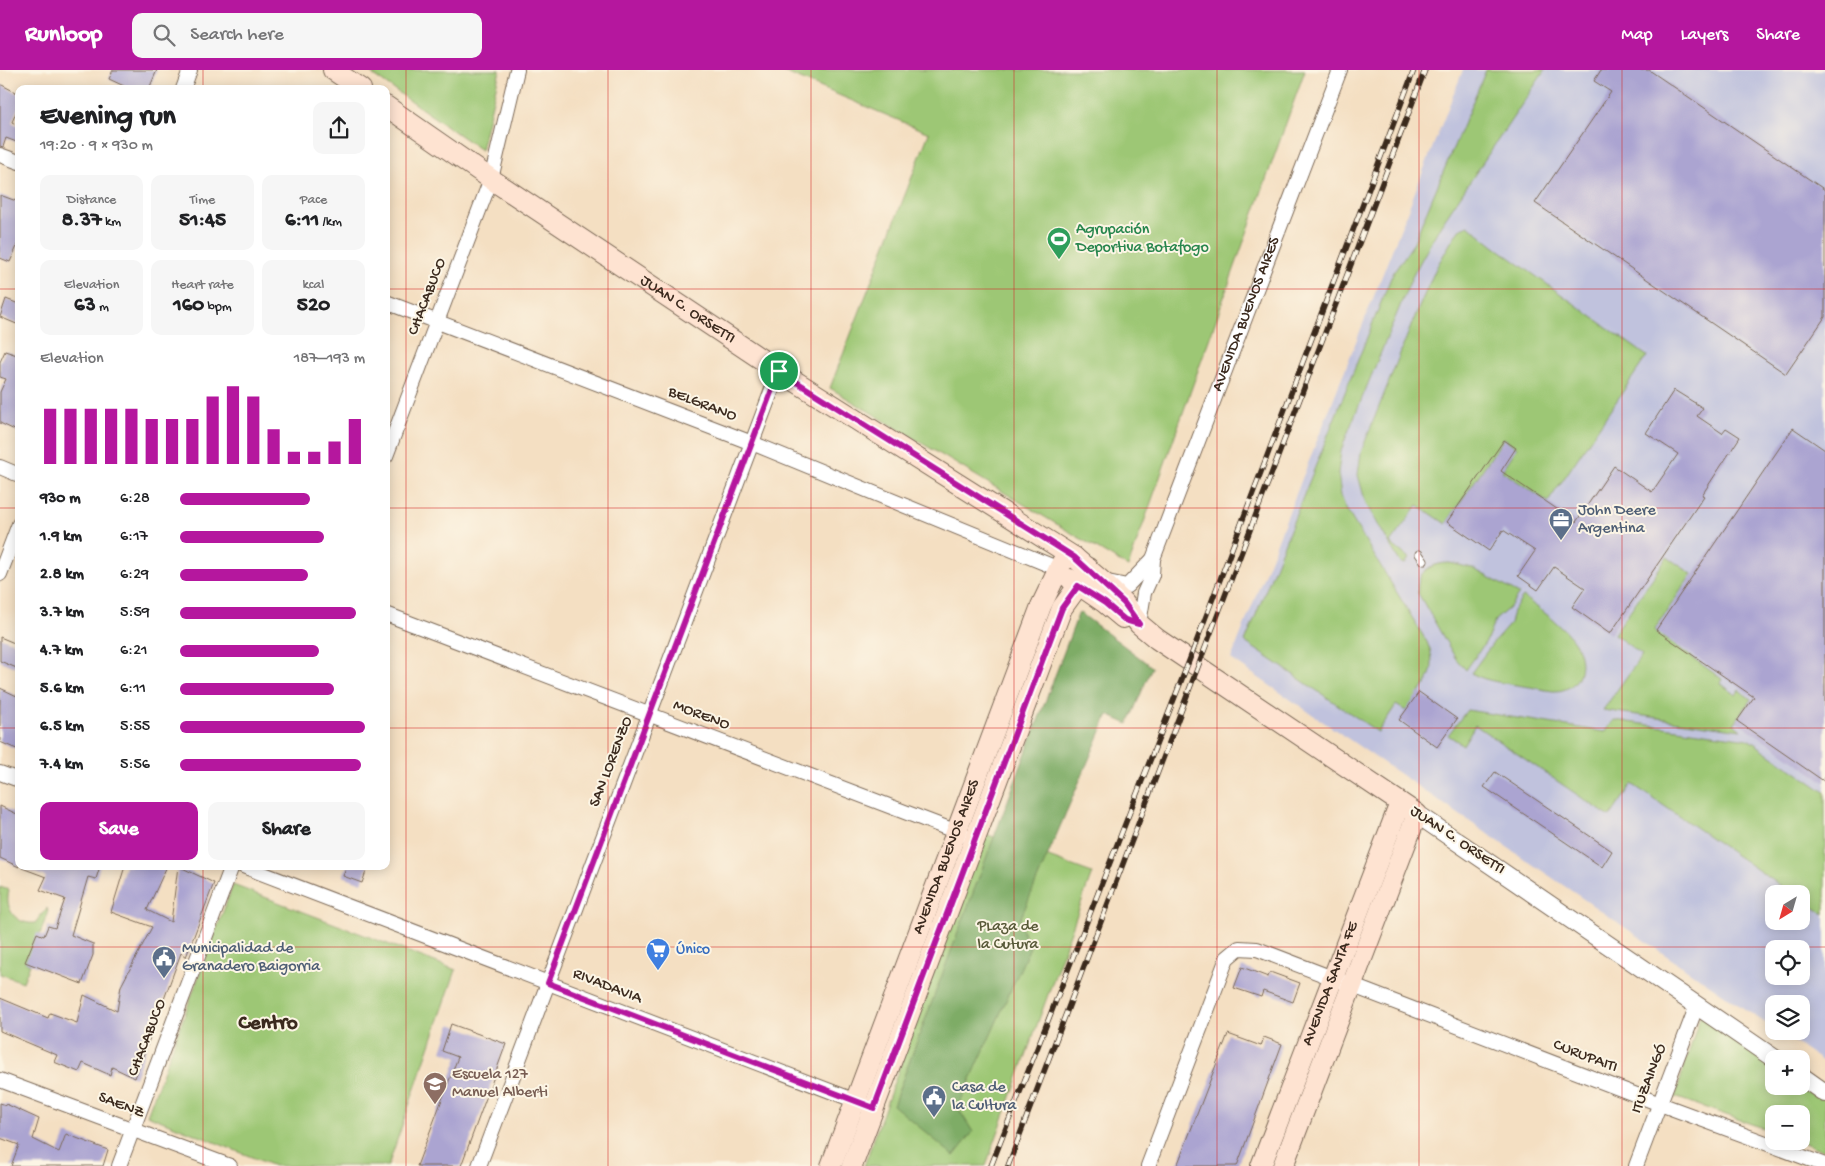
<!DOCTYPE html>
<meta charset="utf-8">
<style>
:root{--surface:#fff;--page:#f6f6f6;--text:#202124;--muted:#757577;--accent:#b5179e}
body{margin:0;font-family:"Gochi Hand",sans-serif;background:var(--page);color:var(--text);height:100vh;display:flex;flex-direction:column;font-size:19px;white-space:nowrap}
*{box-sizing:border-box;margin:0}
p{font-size:16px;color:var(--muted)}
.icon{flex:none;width:28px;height:28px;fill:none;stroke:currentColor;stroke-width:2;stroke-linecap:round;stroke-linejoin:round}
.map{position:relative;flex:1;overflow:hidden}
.sheet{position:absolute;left:15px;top:15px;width:375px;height:785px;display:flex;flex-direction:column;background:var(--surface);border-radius:10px;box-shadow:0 2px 12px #0003}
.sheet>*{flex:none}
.needle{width:32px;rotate:217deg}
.controls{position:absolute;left:1765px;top:815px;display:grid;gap:10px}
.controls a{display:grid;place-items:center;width:45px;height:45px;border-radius:10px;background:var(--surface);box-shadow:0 2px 12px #0003;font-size:25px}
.pin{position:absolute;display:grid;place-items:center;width:42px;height:42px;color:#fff;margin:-21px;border:2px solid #fff;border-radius:50%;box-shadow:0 1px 5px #0007}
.round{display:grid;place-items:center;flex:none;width:52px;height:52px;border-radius:10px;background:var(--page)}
.summary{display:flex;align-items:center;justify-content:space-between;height:85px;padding:0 25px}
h1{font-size:28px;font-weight:800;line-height:38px}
.stats{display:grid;grid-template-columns:repeat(3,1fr);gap:8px;height:85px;padding:5px 25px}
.stats div{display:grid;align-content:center;border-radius:10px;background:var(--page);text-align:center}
.stats b{font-size:21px;font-weight:800}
.stats small{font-size:14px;font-weight:400}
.stats p{font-size:14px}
.chart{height:140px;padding:10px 25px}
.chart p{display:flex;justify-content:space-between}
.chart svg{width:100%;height:90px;margin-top:5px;stroke:var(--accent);stroke-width:6}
.cta{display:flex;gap:10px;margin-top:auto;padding:10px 25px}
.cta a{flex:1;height:58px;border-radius:10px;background:var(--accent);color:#fff;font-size:20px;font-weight:800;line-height:58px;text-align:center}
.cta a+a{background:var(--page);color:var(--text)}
ul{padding:0 25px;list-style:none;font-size:16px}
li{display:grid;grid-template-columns:80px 60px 1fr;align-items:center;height:38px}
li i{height:12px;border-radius:6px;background:var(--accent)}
header{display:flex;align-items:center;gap:30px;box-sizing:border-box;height:70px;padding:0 25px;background:var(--accent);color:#fff}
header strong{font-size:24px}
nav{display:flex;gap:28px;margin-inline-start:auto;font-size:18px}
.search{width:350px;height:45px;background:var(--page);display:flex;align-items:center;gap:12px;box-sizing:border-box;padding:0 18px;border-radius:10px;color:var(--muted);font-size:19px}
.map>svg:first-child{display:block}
.industrial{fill:#c0c2dd;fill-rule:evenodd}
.green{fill:#9dc774;stroke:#6c7849}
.forest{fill:#7eac66;stroke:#5c6b42}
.building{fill:#aba4d1}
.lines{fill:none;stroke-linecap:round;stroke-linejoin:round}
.service-casing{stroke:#7c6957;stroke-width:9}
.minor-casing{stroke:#7c6957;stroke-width:16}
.tertiary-casing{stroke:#7c6957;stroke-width:20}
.secondary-casing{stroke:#7c6957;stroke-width:22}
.service{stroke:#fff;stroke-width:7}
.minor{stroke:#fff;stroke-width:14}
.tertiary{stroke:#fff;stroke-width:18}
.secondary{stroke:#fee3d1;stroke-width:20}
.rail-casing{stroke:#3b2a1e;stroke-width:5.5}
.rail{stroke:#fcf5e5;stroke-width:4;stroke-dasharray:11;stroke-linecap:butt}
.route-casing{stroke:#fff;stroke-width:10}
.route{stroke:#b5179e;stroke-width:6}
.grid{fill:none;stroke:#d62828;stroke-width:1;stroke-opacity:0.55}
.labels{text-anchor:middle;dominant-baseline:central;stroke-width:4;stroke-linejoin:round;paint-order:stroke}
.leisure-label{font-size:16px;fill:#27864d;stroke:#fcf5e5;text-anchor:start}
.street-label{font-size:16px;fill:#3b2a1e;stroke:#fcf5e5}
.service-label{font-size:16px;fill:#4e5e75;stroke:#fcf5e5;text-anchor:start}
.park-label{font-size:16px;fill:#585938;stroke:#fcf5e5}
.shop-label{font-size:16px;fill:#366cbe;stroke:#fcf5e5;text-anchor:start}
.education-label{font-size:16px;fill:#785e54;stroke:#fcf5e5;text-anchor:start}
.district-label{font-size:21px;font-weight:bold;fill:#3b2a1e;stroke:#fcf5e5}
</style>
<header>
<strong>Runloop</strong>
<div class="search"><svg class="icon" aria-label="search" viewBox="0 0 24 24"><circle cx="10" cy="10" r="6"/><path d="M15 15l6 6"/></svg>Search here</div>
<nav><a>Map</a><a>Layers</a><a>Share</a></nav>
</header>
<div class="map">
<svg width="1825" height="1096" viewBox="0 0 1825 1096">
<rect width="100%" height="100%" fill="#fcf5e5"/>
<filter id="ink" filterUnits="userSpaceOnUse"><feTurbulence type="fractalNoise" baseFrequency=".02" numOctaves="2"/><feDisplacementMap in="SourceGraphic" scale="10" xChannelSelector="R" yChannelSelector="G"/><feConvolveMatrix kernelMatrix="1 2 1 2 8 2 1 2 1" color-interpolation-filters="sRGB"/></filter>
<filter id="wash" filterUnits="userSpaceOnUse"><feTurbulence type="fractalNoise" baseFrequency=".0096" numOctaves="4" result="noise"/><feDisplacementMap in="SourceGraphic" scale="20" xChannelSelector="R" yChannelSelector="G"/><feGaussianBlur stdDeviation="1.12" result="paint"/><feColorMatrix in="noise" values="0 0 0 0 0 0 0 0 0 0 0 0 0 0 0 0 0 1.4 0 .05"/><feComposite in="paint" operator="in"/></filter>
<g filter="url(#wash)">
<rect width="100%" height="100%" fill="#f4dfc2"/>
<path class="industrial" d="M1463,0H1825V993L1778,961H1801V934H1774V959L1231,589ZM1774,824H1801V851H1774ZM1774,879H1801V906H1774Z"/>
<path class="green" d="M366,0H500L481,80Z
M779,0H1305L1128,497L830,318L929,63Z
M1486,0H1545L1440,156L1412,207L1346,367L1341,381L1338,403L1341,426L1346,439L1427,572C1441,604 1423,617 1406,641L1396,635L1378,662L1245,572L1392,205L1413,174Z
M1468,155L1494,176L1647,286L1548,432L1502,401L1517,378L1504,368L1446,454L1418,435L1390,473L1409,488L1405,494L1400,492L1366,434L1358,405L1361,382L1413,251L1436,198L1454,167L1461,158Z
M1667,487L1692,504L1654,560L1722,609L1720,613L1736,625L1739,620L1751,629L1734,654L1741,660L1603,640L1642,585L1614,564Z
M1450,493L1472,498L1519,524L1509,538L1495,550L1487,570L1466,600L1456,589L1418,523C1416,502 1430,493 1450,493Z
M1523,527C1540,539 1564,556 1575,573C1587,593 1581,622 1553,621C1543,620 1533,617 1523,616C1505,613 1487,612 1471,603L1493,573L1510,554L1513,541Z
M1467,640L1605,662L1614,650L1748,669L1825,722V845L1801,829V824H1793L1632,714L1610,747L1475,655L1463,675L1448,665Z
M983,763L1092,803L986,1096H864Z
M233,815L456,900L388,1096H274L147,1045Z
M0,817L9,820C4,839 16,855 35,853L47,838L48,841L40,865L25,892L30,894L23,912L0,904Z
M1701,943L1774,993V1016H1801L1825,1028V1081L1798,1071H1801V1044H1774V1062L1675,1027Z"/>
<path class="forest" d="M1079,542L1152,597L1128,654L1108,645L1019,852L1030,877L958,1038L973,1062L954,1086L893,1035Z"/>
<g id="blocks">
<path class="building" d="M113,0H157L149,19H123L124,16L109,9Z
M1601,0H1649L1825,120V247L1786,304L1535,133L1611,22L1594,11Z
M0,14L19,24V36L12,52L19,56V73L6,68L3,77L0,76Z
M0,125L19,132V172L10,192L0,188Z
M6,229L19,234V255L0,247Z
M19,280V362L0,353V322L6,309L0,307V292L5,281L17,285Z
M1674,320L1703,338L1697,346L1722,363L1726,358L1740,367L1702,425L1704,426L1610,564L1572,537L1585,518L1554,497L1538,520L1518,506L1535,481L1503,460L1489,481L1447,452L1504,370L1516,378L1501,401L1576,452L1614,396L1652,422L1678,384L1646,363Z
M1793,358L1825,380V712L1737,651L1754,627L1656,560Z
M0,567L19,575V599L0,591Z
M0,618L19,627V680L0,672Z
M1419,622L1457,649L1437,677L1399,650Z
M1495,702L1612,781L1602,797L1484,717Z
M0,736L19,745V797L0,788Z
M22,796H100L96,809L88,807L71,865L93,874V885L82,914L25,892L37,863L44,866L48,856L55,858L65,829L40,820L46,807L22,798Z
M125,796H167L147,840L171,852L178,796L214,813L186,887L181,883L135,1008L112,997L110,1005L83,993L79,1002L54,992L57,985L0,961V928L48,948L50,943L77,953L84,925L117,941L121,916L152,857L111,842Z
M347,796H368L362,813L343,806Z
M1242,897L1268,907L1270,902L1300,913L1293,932L1263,921L1261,927L1234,918Z
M451,954L506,974L461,1096H417L458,987L442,981Z
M1228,964L1261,976L1264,967L1282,974L1237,1096H1177Z
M0,1033L6,1035V1034L39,1049L33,1069L59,1082L66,1064L108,1080L103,1096H11L19,1075L0,1068Z"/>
</g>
</g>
<g filter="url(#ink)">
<use href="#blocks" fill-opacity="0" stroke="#7c6957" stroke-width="1"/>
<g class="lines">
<defs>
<path id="service" d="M1419,484L1424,491"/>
<g id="minor">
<path d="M183,19L190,0"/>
<path d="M0,85L19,92"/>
<path d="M386,232L752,373L1059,499"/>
<path d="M386,386L491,109L517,0"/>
<path d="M0,397L19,405"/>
<path d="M0,504L19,454"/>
<path d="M1103,511L1127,516L1153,489"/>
<path d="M386,544L965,765"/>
<path id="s1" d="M1139,554L1144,523L1152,505L1153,489L1340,0"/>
<path d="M0,703L19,710"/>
<path d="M243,796L864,1034"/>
<path d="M0,1010L230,1096"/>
<path d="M119,1096L232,796"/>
<path d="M479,1096L779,301"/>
<path d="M1148,1096L1227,888L1239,878L1257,879L1660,1034L1825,1095"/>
<path d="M1636,1096L1697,935"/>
</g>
<path id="tertiary" d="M1417,744L1775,989
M1801,1006L1825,1023"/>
<g id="secondary">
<path d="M333,0L361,19"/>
<path id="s2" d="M386,36L491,109L779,301L1074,487L1102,511L1124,533L1139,554L1157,569L1417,744L1283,1096"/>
<path d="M1070,509L1105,533L1123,548"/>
<path id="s3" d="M831,1096L1041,536L1062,492L1068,488L1074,487"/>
<path d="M852,1096L1062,538L1078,516L1088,507V498"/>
<path id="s4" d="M1261,1096L1400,733"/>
</g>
</defs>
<use href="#service" class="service-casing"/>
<use href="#minor" class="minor-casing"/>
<use href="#tertiary" class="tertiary-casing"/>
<use href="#secondary" class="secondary-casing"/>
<use href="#service" class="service"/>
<use href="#minor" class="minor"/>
<use href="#tertiary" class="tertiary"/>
<use href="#secondary" class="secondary"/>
<defs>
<path id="rail" d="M991,1096L1189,591L1414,0
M1008,1096L1425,0"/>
</defs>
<use href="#rail" class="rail-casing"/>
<use href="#rail" class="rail"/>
</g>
</g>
<g class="lines" filter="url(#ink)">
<defs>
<path id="route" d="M779,301L1074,487L1124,533L1139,554L1125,550L1105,533L1078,516L1062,538L874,1038L548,913Z"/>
</defs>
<use href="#route" class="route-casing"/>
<use href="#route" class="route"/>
</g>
<path class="grid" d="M203,0V19M406,0V1096M608,0V1096M811,0V1096M1014,0V1096M1217,0V1096M1419,0V1096M1622,0V1096M0,219H19M386,219H1825M0,438H19M386,438H1825M0,658H19M386,658H1825M203,796V1096M0,877H1825"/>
<defs>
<symbol id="stadium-pin" viewBox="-11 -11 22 30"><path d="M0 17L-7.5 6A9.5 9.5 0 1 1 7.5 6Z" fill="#2e9e5b" stroke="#fcf5e5"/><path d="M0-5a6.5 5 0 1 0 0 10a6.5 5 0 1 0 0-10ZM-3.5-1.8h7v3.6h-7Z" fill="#fff"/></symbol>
<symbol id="office-pin" viewBox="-11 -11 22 30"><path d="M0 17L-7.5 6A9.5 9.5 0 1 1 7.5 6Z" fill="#5c6f8a" stroke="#fcf5e5"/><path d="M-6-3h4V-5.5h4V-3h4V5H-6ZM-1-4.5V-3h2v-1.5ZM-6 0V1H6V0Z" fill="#fff"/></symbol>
<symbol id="supermarket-pin" viewBox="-11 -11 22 30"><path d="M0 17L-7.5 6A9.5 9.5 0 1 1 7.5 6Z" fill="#3f7fe0" stroke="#fcf5e5"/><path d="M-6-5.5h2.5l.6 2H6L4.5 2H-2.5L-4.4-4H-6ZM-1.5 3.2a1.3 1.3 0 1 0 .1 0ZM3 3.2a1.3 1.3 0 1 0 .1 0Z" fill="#fff"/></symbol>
<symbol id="civic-pin" viewBox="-11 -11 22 30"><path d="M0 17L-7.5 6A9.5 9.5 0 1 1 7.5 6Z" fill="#5c6f8a" stroke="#fcf5e5"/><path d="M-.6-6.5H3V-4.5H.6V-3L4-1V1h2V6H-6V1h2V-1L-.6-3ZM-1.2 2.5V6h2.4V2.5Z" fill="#fff"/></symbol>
<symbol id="school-pin" viewBox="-11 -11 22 30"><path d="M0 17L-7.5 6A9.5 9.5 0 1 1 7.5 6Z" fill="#8d6e63" stroke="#fcf5e5"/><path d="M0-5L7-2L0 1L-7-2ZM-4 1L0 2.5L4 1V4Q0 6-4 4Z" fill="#fff"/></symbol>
</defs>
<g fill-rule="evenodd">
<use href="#stadium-pin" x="1045" y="155" width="28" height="38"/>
<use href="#office-pin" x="1547" y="436" width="28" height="38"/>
<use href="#supermarket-pin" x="644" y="866" width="28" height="38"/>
<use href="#civic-pin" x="150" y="874" width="28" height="38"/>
<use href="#school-pin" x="421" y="1000" width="28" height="38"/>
<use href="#civic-pin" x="920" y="1013" width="28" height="38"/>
</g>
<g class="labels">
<g class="leisure-label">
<text x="1076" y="160">Agrupación<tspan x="1076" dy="18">Deportiva Botafogo</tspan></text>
</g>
<g class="street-label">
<text transform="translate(428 227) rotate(-69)">CHACABUCO</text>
<text stroke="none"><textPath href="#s2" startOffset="364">JUAN C. ORSETTI</textPath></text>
<text stroke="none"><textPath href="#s1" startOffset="329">AVENIDA BUENOS AIRES</textPath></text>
<text transform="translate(702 335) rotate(21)">BELGRANO</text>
<text transform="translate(701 646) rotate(21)">MORENO</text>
<text transform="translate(612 692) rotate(-69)">SAN LORENZO</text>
<text transform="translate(1457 771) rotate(34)">JUAN C. ORSETTI</text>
<text stroke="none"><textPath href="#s3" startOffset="330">AVENIDA BUENOS AIRES</textPath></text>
<text stroke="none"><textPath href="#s4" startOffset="195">AVENIDA SANTA FE</textPath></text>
<text transform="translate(607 917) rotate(21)">RIVADAVIA</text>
<text transform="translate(148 968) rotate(-69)">CHACABUCO</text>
<text transform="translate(1585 987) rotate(21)">CURUPAITI</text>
<text transform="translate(1650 1009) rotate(-69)">ITUZAINGÓ</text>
<text transform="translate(121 1036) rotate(21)">SAENZ</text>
</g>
<g class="service-label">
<text x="1578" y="441">John Deere<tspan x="1578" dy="18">Argentina</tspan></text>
<text x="182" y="879">Municipalidad de<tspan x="182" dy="18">Granadero Baigorria</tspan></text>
<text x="952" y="1018">Casa de<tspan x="952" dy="18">la Cultura</tspan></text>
</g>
<g class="park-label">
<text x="1008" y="857">PLaza de<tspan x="1008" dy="18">la Cutura</tspan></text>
</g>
<g class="shop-label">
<text x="676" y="880">Único</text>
</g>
<g class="education-label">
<text x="452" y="1005">Escuela 127<tspan x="452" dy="18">Manuel Alberti</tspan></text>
</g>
<g class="district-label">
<text x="268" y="954">Centro</text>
</g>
</g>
</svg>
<div class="controls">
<a><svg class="needle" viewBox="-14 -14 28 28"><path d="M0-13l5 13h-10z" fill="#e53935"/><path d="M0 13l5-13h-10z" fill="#757577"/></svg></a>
<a><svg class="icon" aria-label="locate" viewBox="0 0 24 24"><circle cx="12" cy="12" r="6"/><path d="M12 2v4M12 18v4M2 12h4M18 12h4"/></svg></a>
<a><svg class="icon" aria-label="layers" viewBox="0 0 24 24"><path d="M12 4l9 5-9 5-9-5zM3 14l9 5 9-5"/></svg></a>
<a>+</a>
<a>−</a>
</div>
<div class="pin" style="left:779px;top:301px;background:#1e9e55"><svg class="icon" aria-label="arrive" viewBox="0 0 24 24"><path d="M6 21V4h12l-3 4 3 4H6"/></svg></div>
<section class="sheet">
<div class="summary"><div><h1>Evening run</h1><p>19:20 · 9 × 930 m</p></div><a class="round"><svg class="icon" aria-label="share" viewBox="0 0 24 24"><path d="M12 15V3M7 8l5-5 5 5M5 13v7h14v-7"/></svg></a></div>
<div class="stats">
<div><p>Distance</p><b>8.37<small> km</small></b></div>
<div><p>Time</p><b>51:45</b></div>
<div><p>Pace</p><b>6:11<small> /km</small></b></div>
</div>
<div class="stats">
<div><p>Elevation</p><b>63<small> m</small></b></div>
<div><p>Heart rate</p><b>160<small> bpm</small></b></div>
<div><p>kcal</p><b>520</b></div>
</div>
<div class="chart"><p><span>Elevation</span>187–193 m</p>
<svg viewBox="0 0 160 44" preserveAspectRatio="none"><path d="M5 44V17M15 44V17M25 44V17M35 44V17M45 44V17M55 44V22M65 44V22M75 44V22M85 44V11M95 44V6M105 44V11M115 44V27M125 44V38M135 44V38M145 44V33M155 44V22"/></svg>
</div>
<ul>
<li><b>930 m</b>6:28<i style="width:70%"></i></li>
<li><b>1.9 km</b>6:17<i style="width:78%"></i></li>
<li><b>2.8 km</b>6:29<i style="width:69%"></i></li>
<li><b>3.7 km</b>5:59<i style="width:95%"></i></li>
<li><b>4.7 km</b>6:21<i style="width:75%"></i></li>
<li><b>5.6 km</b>6:11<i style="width:83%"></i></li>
<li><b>6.5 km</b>5:55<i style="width:100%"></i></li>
<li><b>7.4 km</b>5:56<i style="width:98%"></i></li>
</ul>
<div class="cta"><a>Save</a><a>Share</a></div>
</section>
</div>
